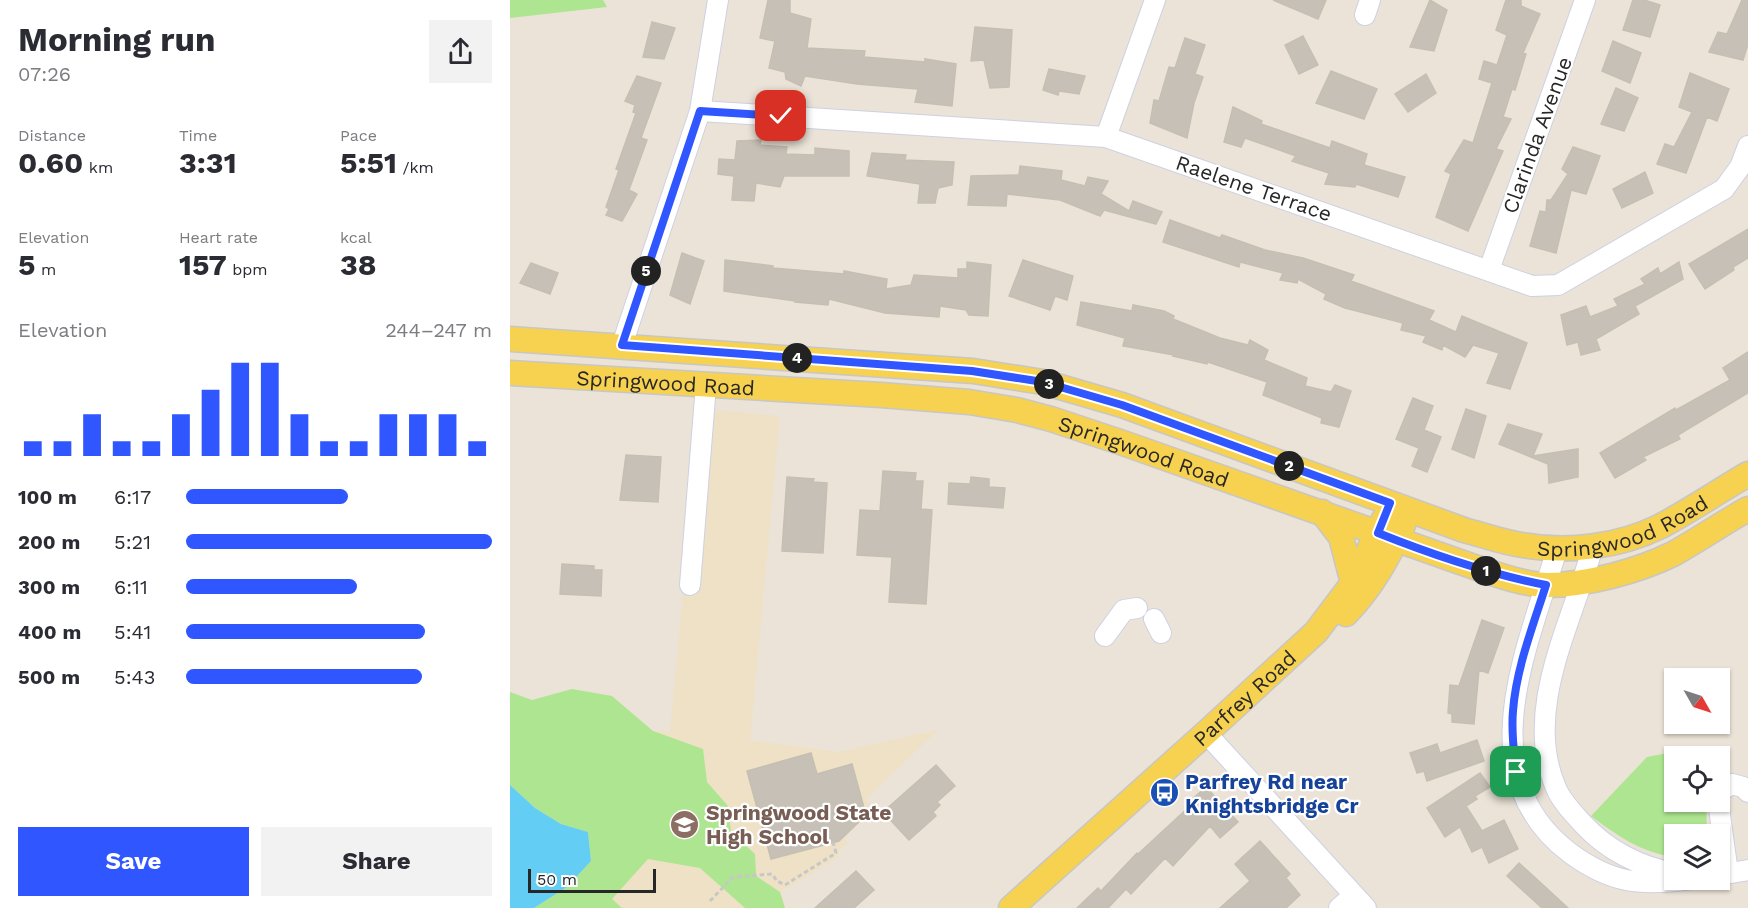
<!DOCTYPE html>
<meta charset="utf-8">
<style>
:root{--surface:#fff;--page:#f2f2f3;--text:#2b2b33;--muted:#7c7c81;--accent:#3056ff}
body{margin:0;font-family:"Work Sans",sans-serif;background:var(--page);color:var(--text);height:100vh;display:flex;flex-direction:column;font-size:22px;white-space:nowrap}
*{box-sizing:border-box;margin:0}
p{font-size:20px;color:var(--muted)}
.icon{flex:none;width:33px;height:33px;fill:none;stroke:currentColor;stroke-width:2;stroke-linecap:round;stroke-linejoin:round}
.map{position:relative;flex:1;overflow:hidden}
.panel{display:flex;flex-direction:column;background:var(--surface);width:510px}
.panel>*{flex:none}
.needle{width:39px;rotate:129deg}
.tools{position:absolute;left:1154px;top:668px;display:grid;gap:12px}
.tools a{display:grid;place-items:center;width:66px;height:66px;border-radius:0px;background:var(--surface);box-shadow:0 2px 4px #0004;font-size:30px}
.scale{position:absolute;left:18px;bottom:15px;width:128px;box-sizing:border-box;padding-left:6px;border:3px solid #272727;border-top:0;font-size:16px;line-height:21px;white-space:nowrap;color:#272727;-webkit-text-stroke:4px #fff;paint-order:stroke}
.pin{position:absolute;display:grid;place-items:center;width:51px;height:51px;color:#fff;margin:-26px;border-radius:12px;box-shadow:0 3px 9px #0006}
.km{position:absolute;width:30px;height:30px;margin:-15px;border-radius:50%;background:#222;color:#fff;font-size:16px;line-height:30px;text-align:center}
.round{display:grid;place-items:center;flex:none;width:63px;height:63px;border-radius:0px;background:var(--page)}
.overview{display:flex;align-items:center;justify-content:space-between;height:102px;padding:0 18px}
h1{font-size:33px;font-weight:700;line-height:45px}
.metrics{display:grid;grid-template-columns:repeat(3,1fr);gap:9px;height:102px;padding:6px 18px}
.metrics div{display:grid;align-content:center}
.metrics b{font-size:30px;font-weight:700}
.metrics small{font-size:16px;font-weight:400}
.metrics p{font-size:16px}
.chart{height:168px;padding:12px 18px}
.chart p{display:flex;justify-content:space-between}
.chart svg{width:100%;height:108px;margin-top:6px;stroke:var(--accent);stroke-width:6}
.primary-button{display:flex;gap:12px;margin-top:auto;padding:12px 18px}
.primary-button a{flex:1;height:69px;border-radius:0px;background:var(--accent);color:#fff;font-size:24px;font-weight:700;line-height:69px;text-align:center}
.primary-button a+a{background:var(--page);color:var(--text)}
ul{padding:0 18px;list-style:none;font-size:20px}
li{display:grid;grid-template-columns:96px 72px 1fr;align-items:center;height:45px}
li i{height:15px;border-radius:8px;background:var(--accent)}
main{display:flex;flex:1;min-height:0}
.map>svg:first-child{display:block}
.education{fill:#eee1c5}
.green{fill:#ade590}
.water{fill:#63cdf4}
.building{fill:#c6c0b7;stroke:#c6bfb1;stroke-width:1.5}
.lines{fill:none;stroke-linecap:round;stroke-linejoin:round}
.minor-casing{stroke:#cdd1e2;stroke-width:22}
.major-casing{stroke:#c7c7c7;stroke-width:27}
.path{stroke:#c7c7c7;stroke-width:3;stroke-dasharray:4.5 3;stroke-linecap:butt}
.minor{stroke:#fff;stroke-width:20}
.major{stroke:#f7d150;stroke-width:24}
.route-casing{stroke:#fff;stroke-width:12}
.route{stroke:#3056ff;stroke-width:8}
.labels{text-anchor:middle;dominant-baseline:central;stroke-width:4.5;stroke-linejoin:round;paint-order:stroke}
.street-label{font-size:21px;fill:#272727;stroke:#fff}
.transit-label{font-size:21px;font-weight:bold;fill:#164399;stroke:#fff;text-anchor:start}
.education-label{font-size:21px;font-weight:bold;fill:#785e54;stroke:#fff;text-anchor:start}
</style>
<main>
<section class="panel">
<div class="overview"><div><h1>Morning run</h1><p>07:26</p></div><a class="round"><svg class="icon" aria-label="share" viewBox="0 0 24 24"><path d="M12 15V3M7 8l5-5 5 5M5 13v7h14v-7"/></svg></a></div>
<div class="metrics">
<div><p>Distance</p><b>0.60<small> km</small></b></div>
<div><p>Time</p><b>3:31</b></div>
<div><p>Pace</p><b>5:51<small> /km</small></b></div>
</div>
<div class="metrics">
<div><p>Elevation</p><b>5<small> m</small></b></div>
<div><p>Heart rate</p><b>157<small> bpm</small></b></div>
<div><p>kcal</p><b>38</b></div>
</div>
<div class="chart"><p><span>Elevation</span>244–247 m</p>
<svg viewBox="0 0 160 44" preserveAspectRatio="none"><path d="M5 44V38M15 44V38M25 44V27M35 44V38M45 44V38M55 44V27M65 44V17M75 44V6M85 44V6M95 44V27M105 44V38M115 44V38M125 44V27M135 44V27M145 44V27M155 44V38"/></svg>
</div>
<ul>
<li><b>100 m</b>6:17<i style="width:53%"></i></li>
<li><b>200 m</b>5:21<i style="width:100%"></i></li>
<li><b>300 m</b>6:11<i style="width:56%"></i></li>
<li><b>400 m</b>5:41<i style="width:78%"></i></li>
<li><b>500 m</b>5:43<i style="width:77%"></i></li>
</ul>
<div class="primary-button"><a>Save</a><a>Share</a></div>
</section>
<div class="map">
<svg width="1238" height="908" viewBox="0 0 1238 908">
<rect width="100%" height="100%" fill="#ebe3d7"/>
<path class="education" d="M190,409L270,416L240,740L328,752L428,730L356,799L364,809L334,838L338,843L328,852L329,857L271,892L275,908H0V729L160,731Z"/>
<path class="green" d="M0,0H93L97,7L0,18Z
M62,689L102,696L143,731L193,749L197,782L218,806L221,832L245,854L246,876L270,892L275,908H235L190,868L138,859L102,899L112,908H24L57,887L81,861L78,832L51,824L25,808L0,785V692L22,700Z
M1163,752L1167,756H1164V801H1196L1197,834H1164V857C1132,853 1106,835 1081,816L1137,757Z"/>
<path class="water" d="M0,785L25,808L51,824L78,832L81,861L57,887L24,908H0Z"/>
<path class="building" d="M258,0H280V13L301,19L297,48L355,51L354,57L415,62V59L446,64L442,106L405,102L408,89L347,84L295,76L291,86L276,79L275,72L259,68L265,41L250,38Z
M763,0H816L808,19Z
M920,0L937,10L924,51L900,47Z
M996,0H1011V6L1030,14L1013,53L1016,54L1005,90L1002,89L993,117L1001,119L986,149L993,151L958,231L926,217L941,174L935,171L954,140L963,143L982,83L969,79L974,61L987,65L997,35L986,30Z
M1123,0H1134L1150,5L1140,37L1113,30Z
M1232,0H1238V44L1233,60L1199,52L1208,32L1217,34Z
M142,22L165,28L154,59L133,57Z
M465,27L502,30L499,87L480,88L474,60L461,61Z
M793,36L808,65L789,74L775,45Z
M675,38L695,45L685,74L693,77L684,103L677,138L640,123L644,100L649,101L659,67L665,68Z
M1103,41L1131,53L1120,83L1092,71Z
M539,69L575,76L569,94L549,91L548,95L533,90Z
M821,71L867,89L854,119L806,103Z
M1180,73L1219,89L1207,121L1197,117L1176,173L1147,164L1155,144L1164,147L1182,112L1169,107Z
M916,74L926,93L898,112L885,94Z
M127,76L151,83L131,138L137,140L119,190L127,194L112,221L96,215L99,209L96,207L109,170L106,169L126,113L123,112L125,105L115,101Z
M1106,88L1128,98L1114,131L1091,124Z
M723,107L752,121L751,124L820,148L822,141L857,154L854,165L895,177L888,197L846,184L845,187L815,184L819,173L782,161L786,156L735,138L731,147L714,142Z
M251,140L250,145L277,147L276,154L305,155V148L339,151V176H274L270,187L246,183L244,201L222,200L224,176L208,174L209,159L225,160L227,141Z
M1063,147L1090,156L1076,194L1061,190L1046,253L1020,246L1030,211L1036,212L1037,200H1041L1058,174L1052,169Z
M362,153L396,155L395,160L444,162L442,185L428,188L425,203H408L410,184L357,176Z
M510,166L552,171L551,180L575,186L578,177L598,181L591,194L619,211L623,201L652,212L646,224L594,210L590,216L550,200L497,194L496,206L458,205L461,176L509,175Z
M1135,172L1143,193L1112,208L1103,189Z
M660,220L710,238L712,235L755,250L793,258L844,275L841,281L924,311L919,320L946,332L952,316L1017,343L1000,389L977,383L989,353L963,345L955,357L933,345L932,350L913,342L916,336L891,330L893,323L835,308L814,299L816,294L788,279L787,283L770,280L773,273L730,262L729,267L653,242Z
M1238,229V258L1223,267L1224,270L1195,289L1179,264Z
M172,253L194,261L180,304L160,295Z
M215,260L263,266V268L334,274V271L377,279L376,289L401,285L404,275L448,278V269H457V262L481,265L478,316L459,315L456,310L430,306L429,317L375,313L319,299L318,305L285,302V301L214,291Z
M513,260L563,276L557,300L545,296L540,310L499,296Z
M1169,262L1173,279L1125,306L1129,314L1086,339L1090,350L1071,355L1068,342L1057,345L1051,315L1076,306L1080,317L1108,306L1104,299L1135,284L1131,279L1148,268L1150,274Z
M21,263L48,273L40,294L10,283Z
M571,302L622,311L623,305L654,311L664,316L663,319L710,338L738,345L740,340L758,350L754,360L797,378L795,386L821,392L825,385L841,391L829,427L811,423L812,418L753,395L757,382L698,362L697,364L663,356L664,355L613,346L615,338L567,325Z
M1238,352V393L1168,435L1170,439L1133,457L1136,460L1105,478L1090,453L1165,408L1166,410L1220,380L1213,368Z
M903,398L923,406L914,430L931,437L917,472L902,466L909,448L886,439Z
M956,409L976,416L964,458L942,449Z
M998,424L1032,434L1023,456L1068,449V477L1039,483L1038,464L989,444Z
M116,455L151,457L148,502L110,500Z
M373,471L406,473L405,481H413L411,509L422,510L416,604L379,602L382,557L347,555L350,510L370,511Z
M277,477L304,479L303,482L317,483L313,553L272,551Z
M461,477L479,479V487L495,488L493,508L438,504L439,483L460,484Z
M52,564L84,566V570H92L91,596L50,594Z
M972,620L994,628L978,673L969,670L964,724L942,722V714L938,713L940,685L949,686Z
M967,740L974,761L917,781L914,771L907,773L900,753L927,744L930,753Z
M301,753L307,774L342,764L356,815L329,841L261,859L237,771Z
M426,765L445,786L427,802L430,805L423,812L426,816L399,840L373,812Z
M970,773L980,787L965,796L967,799L956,806L972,831L994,820L1008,849L979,863L972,847L962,852L950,827L935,837L917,808Z
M696,787L728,822L710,838L700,826L663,866L655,858L621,894L616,889L598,908H567L588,888L591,891L627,853L628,854L681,805L679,802Z
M750,841L780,874L776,878L790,895L776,908H710L740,881L725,864Z
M1009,863L1058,908H1032L997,876Z
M346,871L364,890L344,908H305Z"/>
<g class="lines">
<defs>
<path id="minor" d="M855,15L860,0
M190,111L596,137L1022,286L1048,285L1214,189L1230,167L1238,146
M596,137L645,0
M979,270L1075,0
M112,345L190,111L208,0
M1083,546C1063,622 1012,709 1046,788C1052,802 1063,813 1073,824C1097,850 1130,867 1164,873
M1047,549C1018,648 957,775 1060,853C1102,884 1131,886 1181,879
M180,585L196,385
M644,619L651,633
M595,636L614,610L627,608
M696,733L856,908
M1209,797L1212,790L1222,784L1233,787L1238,792
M1208,801L1218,873
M1209,875L1238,870
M829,908L844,895"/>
<g id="major">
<path id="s1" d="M0,339L463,371L533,382L612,405L954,530C973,535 992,542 1012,545C1057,553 1109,547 1151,526C1181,510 1209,491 1238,474"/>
<path id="s2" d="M0,373L371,395L459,402L507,410L541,419L613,443L953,563C977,571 1012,585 1038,585C1077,585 1128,571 1163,554C1188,540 1213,523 1238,509"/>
<path d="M812,512L831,537L843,583"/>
<path d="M836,614C862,587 878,558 893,525"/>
<path id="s3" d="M501,908L696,733L806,632L843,583L874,519"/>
</g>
</defs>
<use href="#minor" class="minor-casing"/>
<use href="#major" class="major-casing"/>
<path class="path" d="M200,901L223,877L262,874L267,881L275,885L326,853L323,842"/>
<use href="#minor" class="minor"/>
<use href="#major" class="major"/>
</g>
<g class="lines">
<defs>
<path id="route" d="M271,116L190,111L112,345L462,371L533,382L612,405L880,503L868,533C923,555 979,574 1036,585C1023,626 1006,669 1003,711C1001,732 1004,752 1006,772"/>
</defs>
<use href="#route" class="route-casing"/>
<use href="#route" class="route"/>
</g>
<defs>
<symbol id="bus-disc" viewBox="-11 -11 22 22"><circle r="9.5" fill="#1a4fb4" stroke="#fff"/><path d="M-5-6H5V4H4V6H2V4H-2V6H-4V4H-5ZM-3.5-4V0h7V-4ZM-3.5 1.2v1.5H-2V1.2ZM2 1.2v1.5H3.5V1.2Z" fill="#fff"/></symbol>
<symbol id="school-disc" viewBox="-11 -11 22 22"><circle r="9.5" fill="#8d6e63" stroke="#fff"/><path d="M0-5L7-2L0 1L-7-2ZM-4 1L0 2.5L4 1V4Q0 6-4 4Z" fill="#fff"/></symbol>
</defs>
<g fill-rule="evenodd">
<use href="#bus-disc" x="638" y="776" width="33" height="33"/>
<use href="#school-disc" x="158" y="808" width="33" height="33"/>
</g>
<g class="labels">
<g class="street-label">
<text transform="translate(1027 135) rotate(-70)">Clarinda Avenue</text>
<text transform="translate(744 188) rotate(19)">Raelene Terrace</text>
<text stroke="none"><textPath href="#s2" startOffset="156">Springwood Road</textPath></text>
<text stroke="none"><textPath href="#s2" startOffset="642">Springwood Road</textPath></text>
<text stroke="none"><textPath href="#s1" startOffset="1146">Springwood Road</textPath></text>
<text stroke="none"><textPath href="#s3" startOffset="314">Parfrey Road</textPath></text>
</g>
<g class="transit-label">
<text x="675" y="781">Parfrey Rd near<tspan x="675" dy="24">Knightsbridge Cr</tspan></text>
</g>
<g class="education-label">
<text x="196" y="812">Springwood State<tspan x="196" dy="24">High School</tspan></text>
</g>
</g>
</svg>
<div class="tools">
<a><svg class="needle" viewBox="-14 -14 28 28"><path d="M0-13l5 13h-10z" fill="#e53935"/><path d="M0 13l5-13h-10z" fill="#7c7c81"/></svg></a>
<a><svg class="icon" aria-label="locate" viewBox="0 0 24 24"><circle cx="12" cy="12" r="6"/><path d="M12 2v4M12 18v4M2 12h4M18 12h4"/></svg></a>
<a><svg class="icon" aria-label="layers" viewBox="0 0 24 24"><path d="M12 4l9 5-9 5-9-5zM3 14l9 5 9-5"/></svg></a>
</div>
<div class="scale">50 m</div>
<div class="pin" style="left:1006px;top:772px;background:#1e9e55"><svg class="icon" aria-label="arrive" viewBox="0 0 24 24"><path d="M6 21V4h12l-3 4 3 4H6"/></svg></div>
<div class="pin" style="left:271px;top:116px;background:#d93025"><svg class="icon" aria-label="check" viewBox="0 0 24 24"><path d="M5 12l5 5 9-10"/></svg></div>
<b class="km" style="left:976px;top:571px">1</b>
<b class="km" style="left:779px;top:466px">2</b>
<b class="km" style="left:539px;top:384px">3</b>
<b class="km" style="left:287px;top:358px">4</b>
<b class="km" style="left:136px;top:271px">5</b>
</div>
</main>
